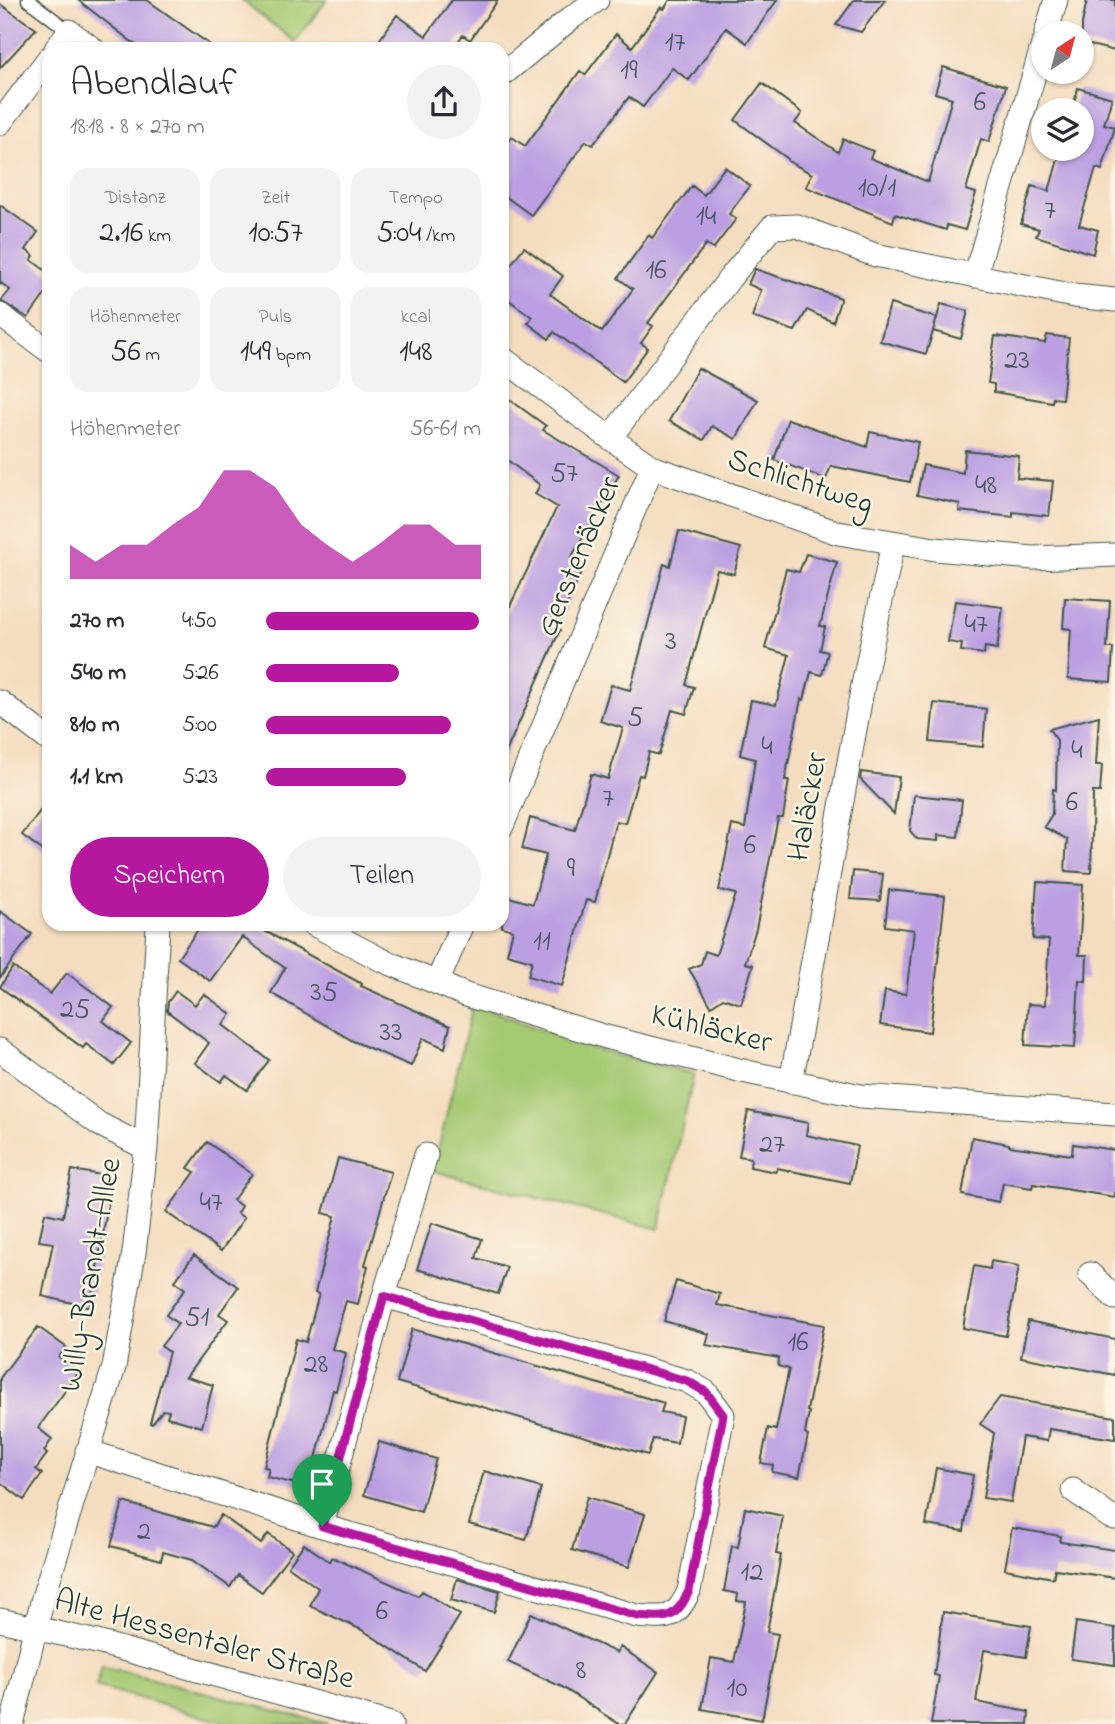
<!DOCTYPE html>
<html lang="de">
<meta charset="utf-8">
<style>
:root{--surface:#fff;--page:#f2f2f3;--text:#2b2b33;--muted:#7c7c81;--accent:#b5179e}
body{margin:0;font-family:"Indie Flower",sans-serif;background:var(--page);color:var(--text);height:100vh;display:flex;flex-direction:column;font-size:26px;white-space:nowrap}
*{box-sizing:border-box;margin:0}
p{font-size:23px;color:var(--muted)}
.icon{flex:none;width:38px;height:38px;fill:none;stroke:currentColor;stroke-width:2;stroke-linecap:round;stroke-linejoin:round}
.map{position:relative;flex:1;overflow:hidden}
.sheet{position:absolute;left:42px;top:42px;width:467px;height:889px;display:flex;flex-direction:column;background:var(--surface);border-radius:21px;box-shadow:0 2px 5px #0004}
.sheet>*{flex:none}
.needle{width:46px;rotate:36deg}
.fabs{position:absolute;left:1031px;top:21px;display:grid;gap:14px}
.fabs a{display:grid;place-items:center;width:63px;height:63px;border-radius:50%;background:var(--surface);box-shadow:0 2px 5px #0004;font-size:35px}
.pin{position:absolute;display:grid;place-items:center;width:60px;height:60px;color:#fff;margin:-72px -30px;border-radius:50% 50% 50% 0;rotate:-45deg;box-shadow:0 0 7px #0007}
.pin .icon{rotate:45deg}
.round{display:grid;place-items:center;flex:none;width:74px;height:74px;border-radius:37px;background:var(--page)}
.summary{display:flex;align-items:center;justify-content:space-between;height:119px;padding:0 28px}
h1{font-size:38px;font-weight:600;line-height:52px}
.metrics{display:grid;grid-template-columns:repeat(3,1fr);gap:10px;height:119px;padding:7px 28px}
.metrics div{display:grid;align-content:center;border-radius:18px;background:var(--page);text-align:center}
.metrics b{font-size:30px;font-weight:600}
.metrics small{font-size:19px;font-weight:400}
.metrics p{font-size:19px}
.chart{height:196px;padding:14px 28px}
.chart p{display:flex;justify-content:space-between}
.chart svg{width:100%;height:126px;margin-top:7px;fill:var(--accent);opacity:.7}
.action{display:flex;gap:14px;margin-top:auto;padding:14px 28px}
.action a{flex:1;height:80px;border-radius:42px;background:var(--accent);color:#fff;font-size:28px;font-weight:600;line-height:80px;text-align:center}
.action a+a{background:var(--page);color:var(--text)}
ul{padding:0 28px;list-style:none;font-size:23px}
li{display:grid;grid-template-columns:112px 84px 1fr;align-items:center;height:52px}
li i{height:18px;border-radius:9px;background:var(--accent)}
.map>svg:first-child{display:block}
.green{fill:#a4c972;stroke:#628353;stroke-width:2}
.building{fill:#bb9fe2}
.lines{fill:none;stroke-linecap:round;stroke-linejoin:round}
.lane-casing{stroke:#3f5549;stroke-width:15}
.street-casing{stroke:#3f5549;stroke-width:25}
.lane{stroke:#fff;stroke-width:12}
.street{stroke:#fff;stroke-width:23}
.route-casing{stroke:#fff;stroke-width:14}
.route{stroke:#b5179e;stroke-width:9}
.labels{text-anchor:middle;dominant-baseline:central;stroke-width:5;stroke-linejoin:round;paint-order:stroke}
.number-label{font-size:28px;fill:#465660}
.street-label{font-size:32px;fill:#1f3d34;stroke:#fcf5e5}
</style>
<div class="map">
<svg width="1115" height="1724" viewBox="0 0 1115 1724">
<rect width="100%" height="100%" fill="#fcf5e5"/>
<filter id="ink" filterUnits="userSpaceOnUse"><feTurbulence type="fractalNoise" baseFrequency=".0143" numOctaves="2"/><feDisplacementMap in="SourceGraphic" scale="14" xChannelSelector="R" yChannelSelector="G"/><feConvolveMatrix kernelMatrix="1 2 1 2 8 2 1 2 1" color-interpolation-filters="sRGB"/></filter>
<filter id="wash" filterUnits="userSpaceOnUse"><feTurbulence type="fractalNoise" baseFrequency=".00686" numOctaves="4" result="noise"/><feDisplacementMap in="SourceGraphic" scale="28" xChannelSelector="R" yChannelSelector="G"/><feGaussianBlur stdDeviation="1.57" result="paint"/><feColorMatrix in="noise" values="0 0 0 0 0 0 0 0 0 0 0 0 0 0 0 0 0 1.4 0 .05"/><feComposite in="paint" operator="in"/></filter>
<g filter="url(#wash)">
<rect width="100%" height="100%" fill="#f4dcbe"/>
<path class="green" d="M242,0H327L295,42Z
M473,1004L587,1047L694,1074L659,1229L433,1171Z
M102,1666L328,1724H229L96,1686Z"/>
<g id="blocks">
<path class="building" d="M78,0H147L216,49H141Z
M452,0H498L470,40L463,35L452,49H373L397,15L426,36Z
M670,0H777L747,43L726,28L689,80L672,68L643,107L629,97L593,145L586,141L531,215L502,194V150L512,137L525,146L580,71L585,75L616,34L632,47L661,7L664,9Z
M854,0H885L861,32L836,25Z
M1087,0H1115V51L1082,43V24Z
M0,4L36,29L0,68Z
M943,67L1006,86L989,142L981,139L966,190L976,193L965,230L947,225L946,230L895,214L893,222L806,187L812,174L788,161V159L735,120L762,83L802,113L795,123L838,152L843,139L873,151L870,158L928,182L952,98L935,93Z
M1078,88L1112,98L1104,124L1115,127L1102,170L1096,168L1079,225L1098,230L1093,254L1036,236L1039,229L1021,224L1032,186L1049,191L1061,149H1082V110H1072Z
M725,167L750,186L729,214L736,219L713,249L706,244L648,323L653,326L641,343L648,348L623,382L554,332L549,339L528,323L532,317L502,295V276L524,247L563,276L550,294L602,332L633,289L618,278L649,235L652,238L692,186L704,195Z
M0,205L38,232L26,250L34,256L31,260L49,273V289L28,318L1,301L10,290L1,283L0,285Z
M755,269L841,298L833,322L807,310L795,331L752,317L761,290L748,284Z
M890,304L937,318L926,354L880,341Z
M941,304L968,311L961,339L933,331Z
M1047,335L1069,338L1062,399L1053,398L1052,402L994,392V384L988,383L995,336L1045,343Z
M698,368L758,400L736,439L712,426L704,440L669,421Z
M502,394L546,426L543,430L619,475L571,558L585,564L556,628L560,630L502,761V623L557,507L535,494L540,485L502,456Z
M788,419L867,447L870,432L918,442L910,482L831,466L826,479L774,460Z
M965,450L1019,456L1017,478L1053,481L1049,516L1013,512V517L959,511L960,504L917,495L923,465L963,473Z
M679,531L741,548L734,574L717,570L686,685L694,687L686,714L672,710L659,755L649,752L643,776L639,775L625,823L616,821L595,902L586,900L562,986L528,976L532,961L507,954L513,930L502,927V895L533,904L546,855L522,849L530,818L575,830L591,774L608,779L623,728L600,721L611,685L630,690L664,564L670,566Z
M806,554L837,562L820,626L825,627L820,650L828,652L822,675L811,672L804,700L801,699L785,780H789L783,818H778L756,929L745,963L753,965L741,1004L723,998L711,1006L689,969L701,964L705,951L716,955L736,894L719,890L732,825L745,828L755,759L740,755L751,700L776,705L789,655L765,648L786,569L799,572Z
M1065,598L1110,601L1107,648H1113L1111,682L1068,679L1071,629L1063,628Z
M955,601L1003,607L997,649L985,647L984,654L961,651L962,644L948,642Z
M934,703L986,709L983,747L930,742Z
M1099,716L1096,765H1102L1100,792H1093L1091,873L1065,871L1067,839L1044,827L1052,814L1053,789L1056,790L1057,740L1049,729Z
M861,772L899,777L894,814L860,779Z
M914,795L962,800L958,837L938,835V841L917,839L910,831Z
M49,799V855L22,835Z
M853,871L883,874L880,901L850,899Z
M1037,882L1083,885L1079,955H1087L1086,981L1079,980L1075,1048L1025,1045L1028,1004L1045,1005L1049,940L1033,939Z
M889,890L945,896L930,1032L880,1025L885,991L906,994L914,930L885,926Z
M0,911L32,934L0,978Z
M202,924H252L362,984L361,986L450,1026L445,1048L423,1038L411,1066L353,1041L271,993L285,968L242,937L210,981L178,958Z
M13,967L50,994L67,973L113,1007L103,1021L131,1043L114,1065L86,1044L83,1048L0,987Z
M176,991L195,1005L204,994L231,1014L223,1025L269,1060L247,1090L226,1075L221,1082L195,1063L209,1043L167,1011L168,1002Z
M748,1111L808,1123L806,1135L857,1146L850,1183L777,1168L776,1172L750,1167L751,1158L739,1156Z
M972,1137L1009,1144V1146L1072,1155L1073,1144L1115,1150V1197L1033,1184L1032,1188L1003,1183L999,1202L962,1195Z
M207,1142L252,1174L233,1200L241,1206L237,1213L244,1218L221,1251L166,1212L195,1172L188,1168Z
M338,1158L391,1172L365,1265L368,1266L358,1304L346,1301L332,1349L346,1353L336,1391L333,1390L309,1487L267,1477L269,1468L264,1467L296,1339L306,1342L319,1294L315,1293L335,1216L323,1213Z
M72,1170L113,1177L90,1307L42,1296L53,1243L39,1241L45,1213L63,1217Z
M432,1223L482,1239L476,1258L507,1267L498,1294L417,1269Z
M194,1255L238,1287L219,1314L228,1320L186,1377L213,1385L202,1427L167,1417L169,1411L163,1410L152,1424L150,1423L169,1352L161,1346L178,1324L166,1315L185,1289L175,1281Z
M991,1261L1019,1266L1006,1336L963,1328L974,1266L990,1269Z
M676,1281L720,1294L717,1305L824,1325L807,1411L809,1412L805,1434L808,1436L799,1477L772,1472L773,1465L761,1463L768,1428L776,1430L789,1369L778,1366L779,1358L706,1345L709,1334L664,1321Z
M1028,1321L1115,1339V1375L1021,1357Z
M38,1327L66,1347L59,1357L79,1372L38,1428L52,1439L44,1451L47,1454L36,1469L42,1474L24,1500L0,1482V1378Z
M412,1329L664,1403L661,1412L682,1416L677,1443L653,1439L648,1455L397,1382Z
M1000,1397L1115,1417V1439L1049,1429L1047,1441L1022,1437L1011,1502L983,1498L994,1433L980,1424Z
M379,1442L436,1459L421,1512L364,1495Z
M936,1468L973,1475L964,1531L926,1525Z
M484,1471L541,1488L526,1540L469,1524Z
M587,1497L645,1514L629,1567L572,1550Z
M123,1502L213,1527L221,1515L261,1544L268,1534L292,1551L262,1592L238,1575L230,1587L192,1560L163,1552L161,1560L111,1546Z
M745,1508L783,1516L776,1554L781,1555L767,1632L778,1634L762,1720L702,1709L711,1658L734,1662L746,1602L737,1601L738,1594L724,1591L732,1546L738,1547Z
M1012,1528L1061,1536L1060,1542L1115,1550V1578L1055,1569L1053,1578L1005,1569Z
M304,1544L330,1562L332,1557L418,1596L422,1591L460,1615L425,1671L364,1631L310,1606L318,1588L288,1566Z
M457,1579L500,1591L494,1612L451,1600Z
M943,1612L1031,1626L1026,1657L984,1650L976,1702L1029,1712L1028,1724H931L939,1676L934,1675Z
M531,1613L617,1653L620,1647L658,1672L625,1724H619L562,1687L508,1662Z
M1076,1622L1115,1628V1665L1071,1659Z"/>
</g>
</g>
<g filter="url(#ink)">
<use href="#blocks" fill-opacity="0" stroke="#3f5549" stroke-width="2"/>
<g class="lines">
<defs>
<path id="lane" d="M28,0L69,31"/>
<path id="street" d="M1046,33L1056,0
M56,49L69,31L93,49
M502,75L571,18L597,0
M0,123L49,58
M975,276L1043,44
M0,315L49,351
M502,358L610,438L652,467L838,533L935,549L1033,558L1115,555
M610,438L730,278L772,227L797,226L875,255L1074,296L1115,300
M0,702L49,740
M502,826L652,467
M313,924L382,960L466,995L610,1038L747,1072L861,1096L1115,1114
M437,983L462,924
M0,1050L99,1124L146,1148
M791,1082L863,685L893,544
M1090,1274L1115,1298
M384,1296L426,1155
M87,1451L322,1526L637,1616C667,1618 675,1621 689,1591L723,1415L706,1392L687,1381L384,1296L322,1526
M1073,1490L1110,1517L1115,1518
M0,1620L97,1642L391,1724
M12,1724L43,1598L114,1367L134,1253L146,1148L158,924"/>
</defs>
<use href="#lane" class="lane-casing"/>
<use href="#street" class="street-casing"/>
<use href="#lane" class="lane"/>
<use href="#street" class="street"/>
</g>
</g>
<g class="lines" filter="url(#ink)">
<defs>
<path id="route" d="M384,1296L687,1381L706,1392L723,1415L689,1591C675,1621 667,1618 637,1616L322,1526Z"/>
</defs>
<use href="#route" class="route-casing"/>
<use href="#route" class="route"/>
</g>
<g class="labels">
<g class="number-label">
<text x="675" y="43">17</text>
<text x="629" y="71">19</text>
<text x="980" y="103">6</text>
<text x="877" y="189">10/1</text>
<text x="1050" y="211">7</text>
<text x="706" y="217">14</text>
<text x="656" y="271">16</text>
<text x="1017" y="361">23</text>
<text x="564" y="474">57</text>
<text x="986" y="486">48</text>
<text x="976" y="625">47</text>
<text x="671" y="642">3</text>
<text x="635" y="718">5</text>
<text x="767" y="747">4</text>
<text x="1077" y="751">4</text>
<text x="608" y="799">7</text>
<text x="1072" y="803">6</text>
<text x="750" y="846">6</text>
<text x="571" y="869">9</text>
<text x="542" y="942">11</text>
<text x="324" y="993">35</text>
<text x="75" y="1010">25</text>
<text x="391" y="1033">33</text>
<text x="772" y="1145">27</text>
<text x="211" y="1203">47</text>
<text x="197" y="1318">51</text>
<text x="798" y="1343">16</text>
<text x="316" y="1365">28</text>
<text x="144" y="1532">2</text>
<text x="752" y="1573">12</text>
<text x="382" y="1612">6</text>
<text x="581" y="1671">8</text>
<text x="737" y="1689">10</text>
</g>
<g class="street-label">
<text transform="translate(800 483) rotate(18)">Schlichtweg</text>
<text transform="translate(580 557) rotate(-67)">Gerstenäcker</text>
<text transform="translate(809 807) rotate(-80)">Haläcker</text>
<text transform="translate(711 1030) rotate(14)">Kühläcker</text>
<text transform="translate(92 1275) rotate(-80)">Willy-Brandt-Allee</text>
<text transform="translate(204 1641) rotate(15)">Alte Hessentaler Straße</text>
</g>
</g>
</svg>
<div class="fabs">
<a><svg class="needle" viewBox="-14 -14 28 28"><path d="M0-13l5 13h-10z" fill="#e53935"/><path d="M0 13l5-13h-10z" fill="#7c7c81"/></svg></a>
<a><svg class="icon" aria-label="layers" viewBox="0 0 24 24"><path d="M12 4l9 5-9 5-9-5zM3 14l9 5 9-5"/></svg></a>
</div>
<div class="pin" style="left:322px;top:1526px;background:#1e9e55"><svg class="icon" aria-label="arrive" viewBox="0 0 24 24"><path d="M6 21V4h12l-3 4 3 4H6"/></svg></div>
<section class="sheet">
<div class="summary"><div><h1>Abendlauf</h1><p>18:18 · 8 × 270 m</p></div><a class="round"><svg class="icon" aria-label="share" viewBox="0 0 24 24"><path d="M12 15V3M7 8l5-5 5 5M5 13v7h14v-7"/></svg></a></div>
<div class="metrics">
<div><p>Distanz</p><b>2.16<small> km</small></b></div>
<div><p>Zeit</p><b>10:57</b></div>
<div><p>Tempo</p><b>5:04<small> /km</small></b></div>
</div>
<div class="metrics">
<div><p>Höhenmeter</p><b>56<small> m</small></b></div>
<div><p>Puls</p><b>149<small> bpm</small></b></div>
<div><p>kcal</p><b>148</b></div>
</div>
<div class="chart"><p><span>Höhenmeter</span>56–61 m</p>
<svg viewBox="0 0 160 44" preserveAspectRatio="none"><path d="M0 44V32L10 38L20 32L30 32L40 25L50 19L60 6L70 6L80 12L90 25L100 32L110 38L120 32L130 25L140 25L150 32L160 32V44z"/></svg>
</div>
<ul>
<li><b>270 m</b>4:50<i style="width:99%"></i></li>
<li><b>540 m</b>5:26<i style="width:62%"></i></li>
<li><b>810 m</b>5:00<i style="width:86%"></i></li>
<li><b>1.1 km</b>5:23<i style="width:65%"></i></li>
</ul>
<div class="action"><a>Speichern</a><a>Teilen</a></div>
</section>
</div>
